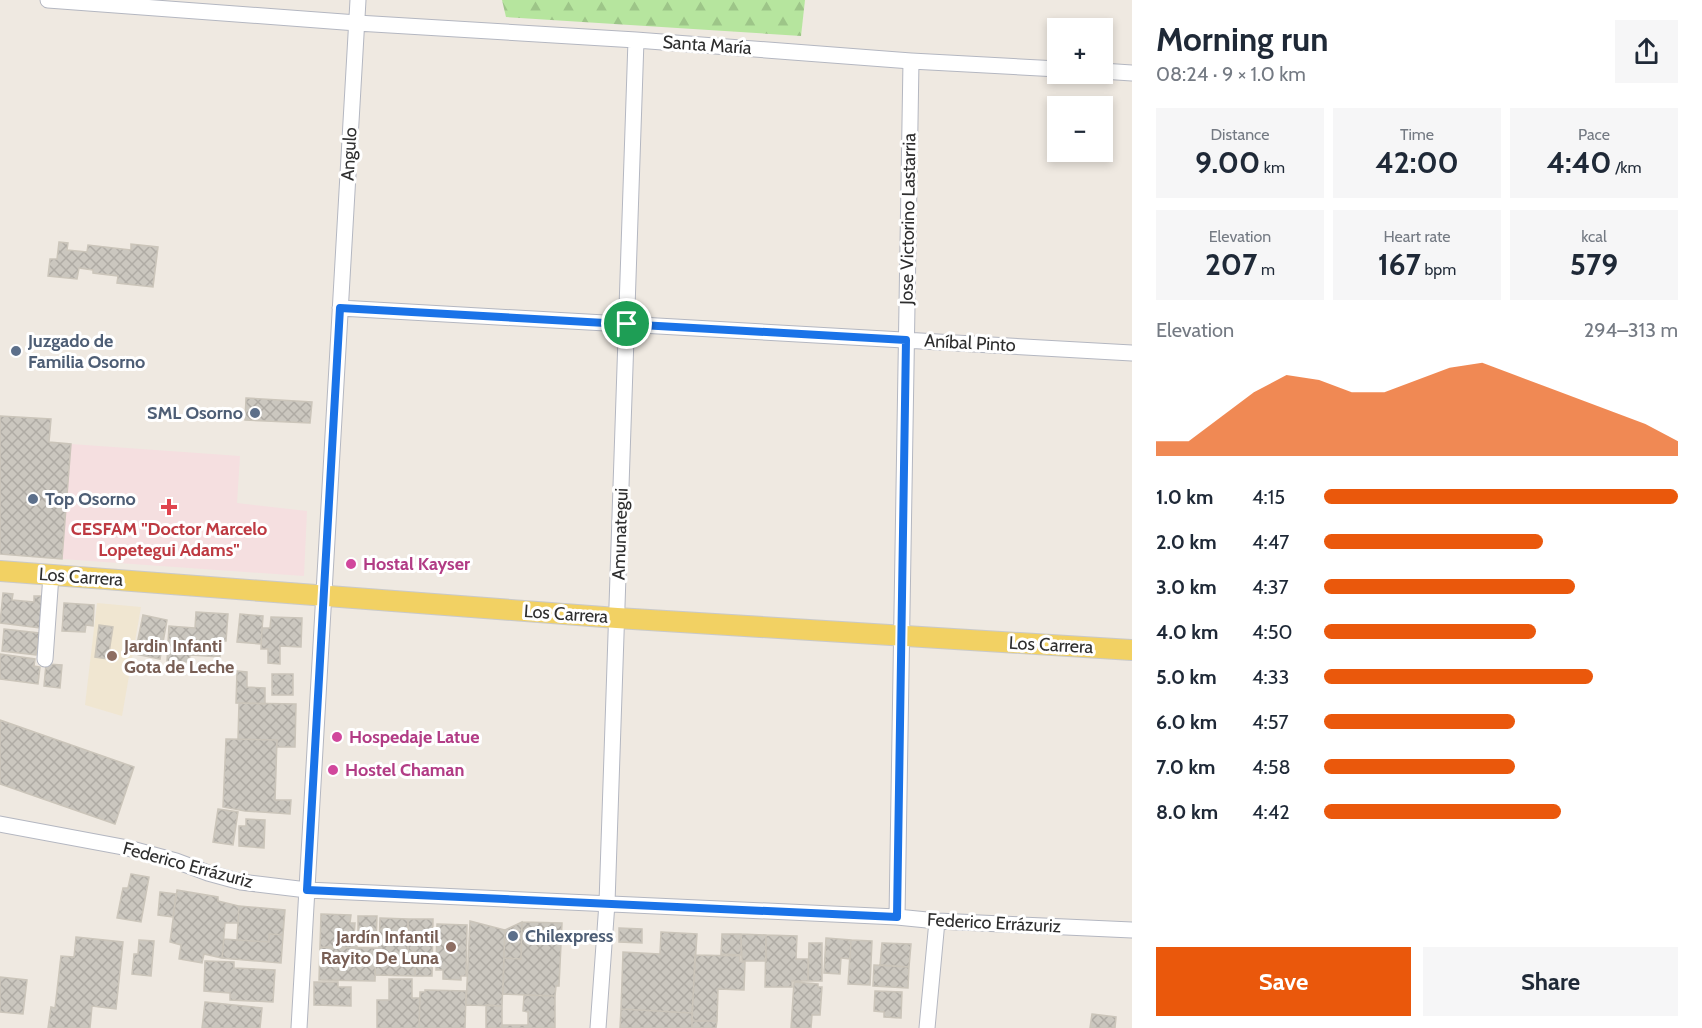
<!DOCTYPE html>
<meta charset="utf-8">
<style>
:root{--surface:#fff;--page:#f6f6f7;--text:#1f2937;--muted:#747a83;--accent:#ea580c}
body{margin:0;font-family:Cabin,sans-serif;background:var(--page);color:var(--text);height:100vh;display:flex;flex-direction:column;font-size:22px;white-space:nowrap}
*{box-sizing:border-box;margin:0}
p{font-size:20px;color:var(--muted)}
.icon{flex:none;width:33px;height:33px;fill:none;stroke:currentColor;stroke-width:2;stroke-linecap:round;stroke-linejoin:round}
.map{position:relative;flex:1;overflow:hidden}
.panel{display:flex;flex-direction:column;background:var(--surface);width:570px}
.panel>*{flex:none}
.controls{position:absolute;left:1047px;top:18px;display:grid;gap:12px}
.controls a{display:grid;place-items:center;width:66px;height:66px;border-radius:0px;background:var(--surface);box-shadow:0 3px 9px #0003;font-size:30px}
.pin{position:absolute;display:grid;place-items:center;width:51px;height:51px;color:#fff;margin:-26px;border:3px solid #fff;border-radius:50%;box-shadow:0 2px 6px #0007}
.round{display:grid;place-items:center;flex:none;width:63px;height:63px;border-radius:0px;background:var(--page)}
.summary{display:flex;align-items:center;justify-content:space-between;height:102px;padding:0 24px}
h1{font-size:33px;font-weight:800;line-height:45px}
.metrics{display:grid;grid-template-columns:repeat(3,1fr);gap:9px;height:102px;padding:6px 24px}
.metrics div{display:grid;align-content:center;border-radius:0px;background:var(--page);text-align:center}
.metrics b{font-size:30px;font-weight:800}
.metrics small{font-size:16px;font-weight:400}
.metrics p{font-size:16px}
.chart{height:168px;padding:12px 24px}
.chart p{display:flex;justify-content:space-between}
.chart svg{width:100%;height:108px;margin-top:6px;fill:var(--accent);opacity:.7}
.primary-button{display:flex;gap:12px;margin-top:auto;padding:12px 24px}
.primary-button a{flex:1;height:69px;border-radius:0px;background:var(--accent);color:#fff;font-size:24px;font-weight:800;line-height:69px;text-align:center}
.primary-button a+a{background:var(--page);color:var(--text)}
ul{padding:0 24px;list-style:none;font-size:20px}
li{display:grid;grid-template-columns:96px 72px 1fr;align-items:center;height:45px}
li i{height:15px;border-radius:8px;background:var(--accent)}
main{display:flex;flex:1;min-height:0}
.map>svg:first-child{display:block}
.education{fill:#f0e6d1}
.medical{fill:#f5dfe0}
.forest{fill:url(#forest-firs)}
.building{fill:url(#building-cross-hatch);stroke:#cbc5ba;stroke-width:1.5}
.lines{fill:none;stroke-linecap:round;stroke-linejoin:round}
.minor-casing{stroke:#b4b7c1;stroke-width:17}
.major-casing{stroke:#c9c9c9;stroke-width:22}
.minor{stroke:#fff;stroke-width:15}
.major{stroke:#f2d163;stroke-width:20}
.route-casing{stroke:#fff;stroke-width:12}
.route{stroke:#1a73e8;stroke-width:8}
.service-dot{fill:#5c6f8a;stroke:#fff;stroke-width:2}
.health-dot{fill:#e0444e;stroke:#fff;stroke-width:2}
.hotel-dot{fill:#d1479c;stroke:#fff;stroke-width:2}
.education-dot{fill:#8d6e63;stroke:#fff;stroke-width:2}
.labels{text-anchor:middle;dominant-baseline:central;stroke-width:6;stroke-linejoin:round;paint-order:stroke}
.street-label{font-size:18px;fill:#2e2e2e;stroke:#fff}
.service-label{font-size:18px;font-weight:bold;fill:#4e5e75;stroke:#fff;text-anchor:start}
.health-label{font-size:18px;font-weight:bold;fill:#be3a42;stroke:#fff}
.hotel-label{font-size:18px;font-weight:bold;fill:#b23c85;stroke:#fff;text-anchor:start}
.education-label{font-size:18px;font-weight:bold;fill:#785e54;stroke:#fff;text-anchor:start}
</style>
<main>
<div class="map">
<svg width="1132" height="1028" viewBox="0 0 1132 1028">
<defs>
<pattern id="forest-firs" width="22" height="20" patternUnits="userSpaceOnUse" patternTransform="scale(1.5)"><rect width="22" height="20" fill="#b6e59e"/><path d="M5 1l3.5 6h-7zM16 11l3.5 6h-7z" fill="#9dc588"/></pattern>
<pattern id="building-cross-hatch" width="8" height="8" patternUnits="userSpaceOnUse" patternTransform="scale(1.5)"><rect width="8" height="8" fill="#cbc7bf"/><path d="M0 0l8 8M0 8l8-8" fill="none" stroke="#afaba4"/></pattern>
</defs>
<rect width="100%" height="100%" fill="#efe9e1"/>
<path class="education" d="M97,603L141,607L122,716L85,705Z"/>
<path class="medical" d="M71,444L240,456L237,503L307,511L304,576L62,559Z"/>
<path class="forest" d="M502,0H805L801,36L506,17Z"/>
<path class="building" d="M59,242L68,243L67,250L87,252L88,245L131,250V244L158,247L153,287L117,283L118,276L93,273V270L79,268L77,279L48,276L50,259H57Z
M246,398L312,402L310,423L245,420Z
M0,416L51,419L49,442L71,444L62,559L0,554Z
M3,593L13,594L12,600L34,602V596H43L40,628L0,623Z
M64,603L94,605L93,626L86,625L85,632L62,631Z
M196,612L228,614L226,641H221L220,657L190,655L189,662L167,661L169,626L195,628Z
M240,614L263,616L261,644L237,642Z
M143,615L167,620L160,659L135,654Z
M271,617L302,618L301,647L280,646V664L268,663V649H261L262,628H270Z
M99,625L113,627L108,659L95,657Z
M4,629L39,633L36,655L2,651Z
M0,654L35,659L34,666L40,667L38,684L0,679Z
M46,664L62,665L60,688L44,686Z
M237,671L247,672V687L265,688V704L236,703Z
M272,674H293V695H272Z
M239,703L296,704L295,747H277V740L238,739Z
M0,720L134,767L115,824L0,784Z
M226,739L277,740L275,800H291L290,814L245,811L223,807Z
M218,809L238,812L233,845L213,842Z
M246,819L265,820L264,848L239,846V826H246Z
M131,874L149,877L141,922L117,918L123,888H128Z
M177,890L218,897V901L239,906L238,923H225L222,958L204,954L202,963L179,959L181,945L170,942Z
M160,892L176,894L173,917L158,915Z
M239,906L285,910L283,935L269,934V942L237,940Z
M321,914L351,915L350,923H355L354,936H357V948L320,947Z
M358,916H377L376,945H363V934H358Z
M380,918L408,919V951L416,952L415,976L375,975L376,948H379Z
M408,919H433L432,976H415L416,952L408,951Z
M470,921L505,930L502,1006L466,1005Z
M522,922L521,959L504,958L505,930Z
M522,922L562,923L559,986H556L555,996L503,994L504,958L521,959Z
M437,924L467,925L466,976H461V980L443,979V970H436Z
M619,928L642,929V943L619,942Z
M661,932L697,934L692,1013L621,1009L623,952L660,954Z
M269,934L283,935L281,963L222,958L224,939L269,942Z
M722,934H741V955L721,954Z
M741,934L766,935V961H742Z
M766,935L797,936L796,959H808V981H792V987H765Z
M76,937L123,942L116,1009L92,1006L90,1028H48L51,1007L55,1008L61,956L74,957Z
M826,938L851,940L850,959L841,958L840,974L824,973Z
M139,940L154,941L151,976L132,974L134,954H138Z
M851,940L872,941L870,985L848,984Z
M809,943H822V981H808Z
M882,943L911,944L909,967L880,965Z
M320,947L376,948L375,981L319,980Z
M695,955L740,956V962H745L744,990L718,989L717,1021H692Z
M205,961L234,962V968L275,970L273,1002L230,1000V993L204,991Z
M874,965L909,967L908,988L873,986Z
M0,977L27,980L23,1014L0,1012Z
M389,979H412V998H420L419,1028H377V1000H389Z
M314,982H338V987H351V1006L314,1005Z
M794,982L818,984V987H822L820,1015H812L811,1028H791Z
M425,990L466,991L465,1028H419L420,992H425Z
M875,991L902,992L901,1018L884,1017V1012L874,1011Z
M524,995L555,996V1028H503V1025H528V1012L523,1011Z
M205,1002L262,1008L260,1028H202Z
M486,1005L502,1006V1028H486Z
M621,1009L692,1013V1028H620Z
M1092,1014L1116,1017L1115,1028H1090Z
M692,1021H717L716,1028H692Z"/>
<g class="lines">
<defs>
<path id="minor" d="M48,0L357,23L636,40L911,61L1058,69
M1102,71L1132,73
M340,308L1132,353
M45,659L51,575
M0,824L128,848L176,861L208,873L241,882L307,890L897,917L937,921L1132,930
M897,917L911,61
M299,1028L358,0
M598,1028L607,903L636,40
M927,1028L937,921"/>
<path id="major" d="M0,571L617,618L1132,650"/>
</defs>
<use href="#minor" class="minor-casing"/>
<use href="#major" class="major-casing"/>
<use href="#minor" class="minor"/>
<use href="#major" class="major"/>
</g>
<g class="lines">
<defs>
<path id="route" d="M340,308L906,340L897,917L307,890Z"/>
</defs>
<use href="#route" class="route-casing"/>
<use href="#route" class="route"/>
</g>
<g class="service-dot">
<circle cx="16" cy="351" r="6"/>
<circle cx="255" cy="413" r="6"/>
<circle cx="33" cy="499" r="6"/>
<circle cx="513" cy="936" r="6"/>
</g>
<path class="health-dot" d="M166 498h6v6h6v6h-6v6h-6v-6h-6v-6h6z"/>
<g class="hotel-dot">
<circle cx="351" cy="564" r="6"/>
<circle cx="337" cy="737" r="6"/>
<circle cx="333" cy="770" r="6"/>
</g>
<g class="education-dot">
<circle cx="112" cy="656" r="6"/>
<circle cx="451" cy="947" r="6"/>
</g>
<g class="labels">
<g class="street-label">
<text transform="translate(707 45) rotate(4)">Santa María</text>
<text transform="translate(349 154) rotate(-87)">Angulo</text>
<text transform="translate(908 219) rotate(-89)">Jose Victorino Lastarria</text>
<text transform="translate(970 343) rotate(3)">Aníbal Pinto</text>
<text transform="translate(620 534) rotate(-88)">Amunategui</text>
<text transform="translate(81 577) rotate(4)">Los Carrera</text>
<text transform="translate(566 614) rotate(4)">Los Carrera</text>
<text transform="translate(1051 645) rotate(3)">Los Carrera</text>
<text transform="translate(188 865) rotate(15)">Federico Errázuriz</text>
<text transform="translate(994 923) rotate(3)">Federico Errázuriz</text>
</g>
<g class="service-label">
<text x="28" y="341">Juzgado de<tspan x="28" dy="21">Familia Osorno</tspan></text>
<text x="243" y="413" text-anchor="end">SML Osorno</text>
<text x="45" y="499">Top Osorno</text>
<text x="525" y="936">Chilexpress</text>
</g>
<g class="health-label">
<text x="169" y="529">CESFAM "Doctor Marcelo<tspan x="169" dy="21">Lopetegui Adams"</tspan></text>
</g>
<g class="hotel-label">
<text x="363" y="564">Hostal Kayser</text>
<text x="349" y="737">Hospedaje Latue</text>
<text x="345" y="770">Hostel Chaman</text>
</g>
<g class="education-label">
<text x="124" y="646">Jardin Infanti<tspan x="124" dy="21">Gota de Leche</tspan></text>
<text x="439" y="937" text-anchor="end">Jardín Infantil<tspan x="439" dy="21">Rayito De Luna</tspan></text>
</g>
</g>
</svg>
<div class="controls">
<a>+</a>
<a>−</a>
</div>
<div class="pin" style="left:627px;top:324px;background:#1e9e55"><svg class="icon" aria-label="arrive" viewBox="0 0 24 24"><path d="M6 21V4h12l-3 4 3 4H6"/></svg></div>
</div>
<section class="panel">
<div class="summary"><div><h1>Morning run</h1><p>08:24 · 9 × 1.0 km</p></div><a class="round"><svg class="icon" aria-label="share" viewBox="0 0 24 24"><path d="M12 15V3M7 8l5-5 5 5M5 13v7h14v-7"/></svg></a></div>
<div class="metrics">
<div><p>Distance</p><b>9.00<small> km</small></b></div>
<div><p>Time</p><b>42:00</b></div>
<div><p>Pace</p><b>4:40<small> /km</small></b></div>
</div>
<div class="metrics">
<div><p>Elevation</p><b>207<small> m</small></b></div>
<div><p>Heart rate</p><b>167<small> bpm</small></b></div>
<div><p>kcal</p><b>579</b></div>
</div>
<div class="chart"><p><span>Elevation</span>294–313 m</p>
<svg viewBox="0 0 160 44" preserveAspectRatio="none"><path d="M0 44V38L10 38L20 28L30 18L40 11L50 13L60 18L70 18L80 13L90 8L100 6L110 11L120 16L130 21L140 26L150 31L160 38V44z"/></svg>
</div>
<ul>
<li><b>1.0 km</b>4:15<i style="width:100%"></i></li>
<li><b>2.0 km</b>4:47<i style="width:62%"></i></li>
<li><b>3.0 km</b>4:37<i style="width:71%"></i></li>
<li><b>4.0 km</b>4:50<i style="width:60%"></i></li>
<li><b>5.0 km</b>4:33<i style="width:76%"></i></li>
<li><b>6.0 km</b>4:57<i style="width:54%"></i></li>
<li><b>7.0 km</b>4:58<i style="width:54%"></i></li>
<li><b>8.0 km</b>4:42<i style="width:67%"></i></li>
</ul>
<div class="primary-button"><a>Save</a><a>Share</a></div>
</section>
</main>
